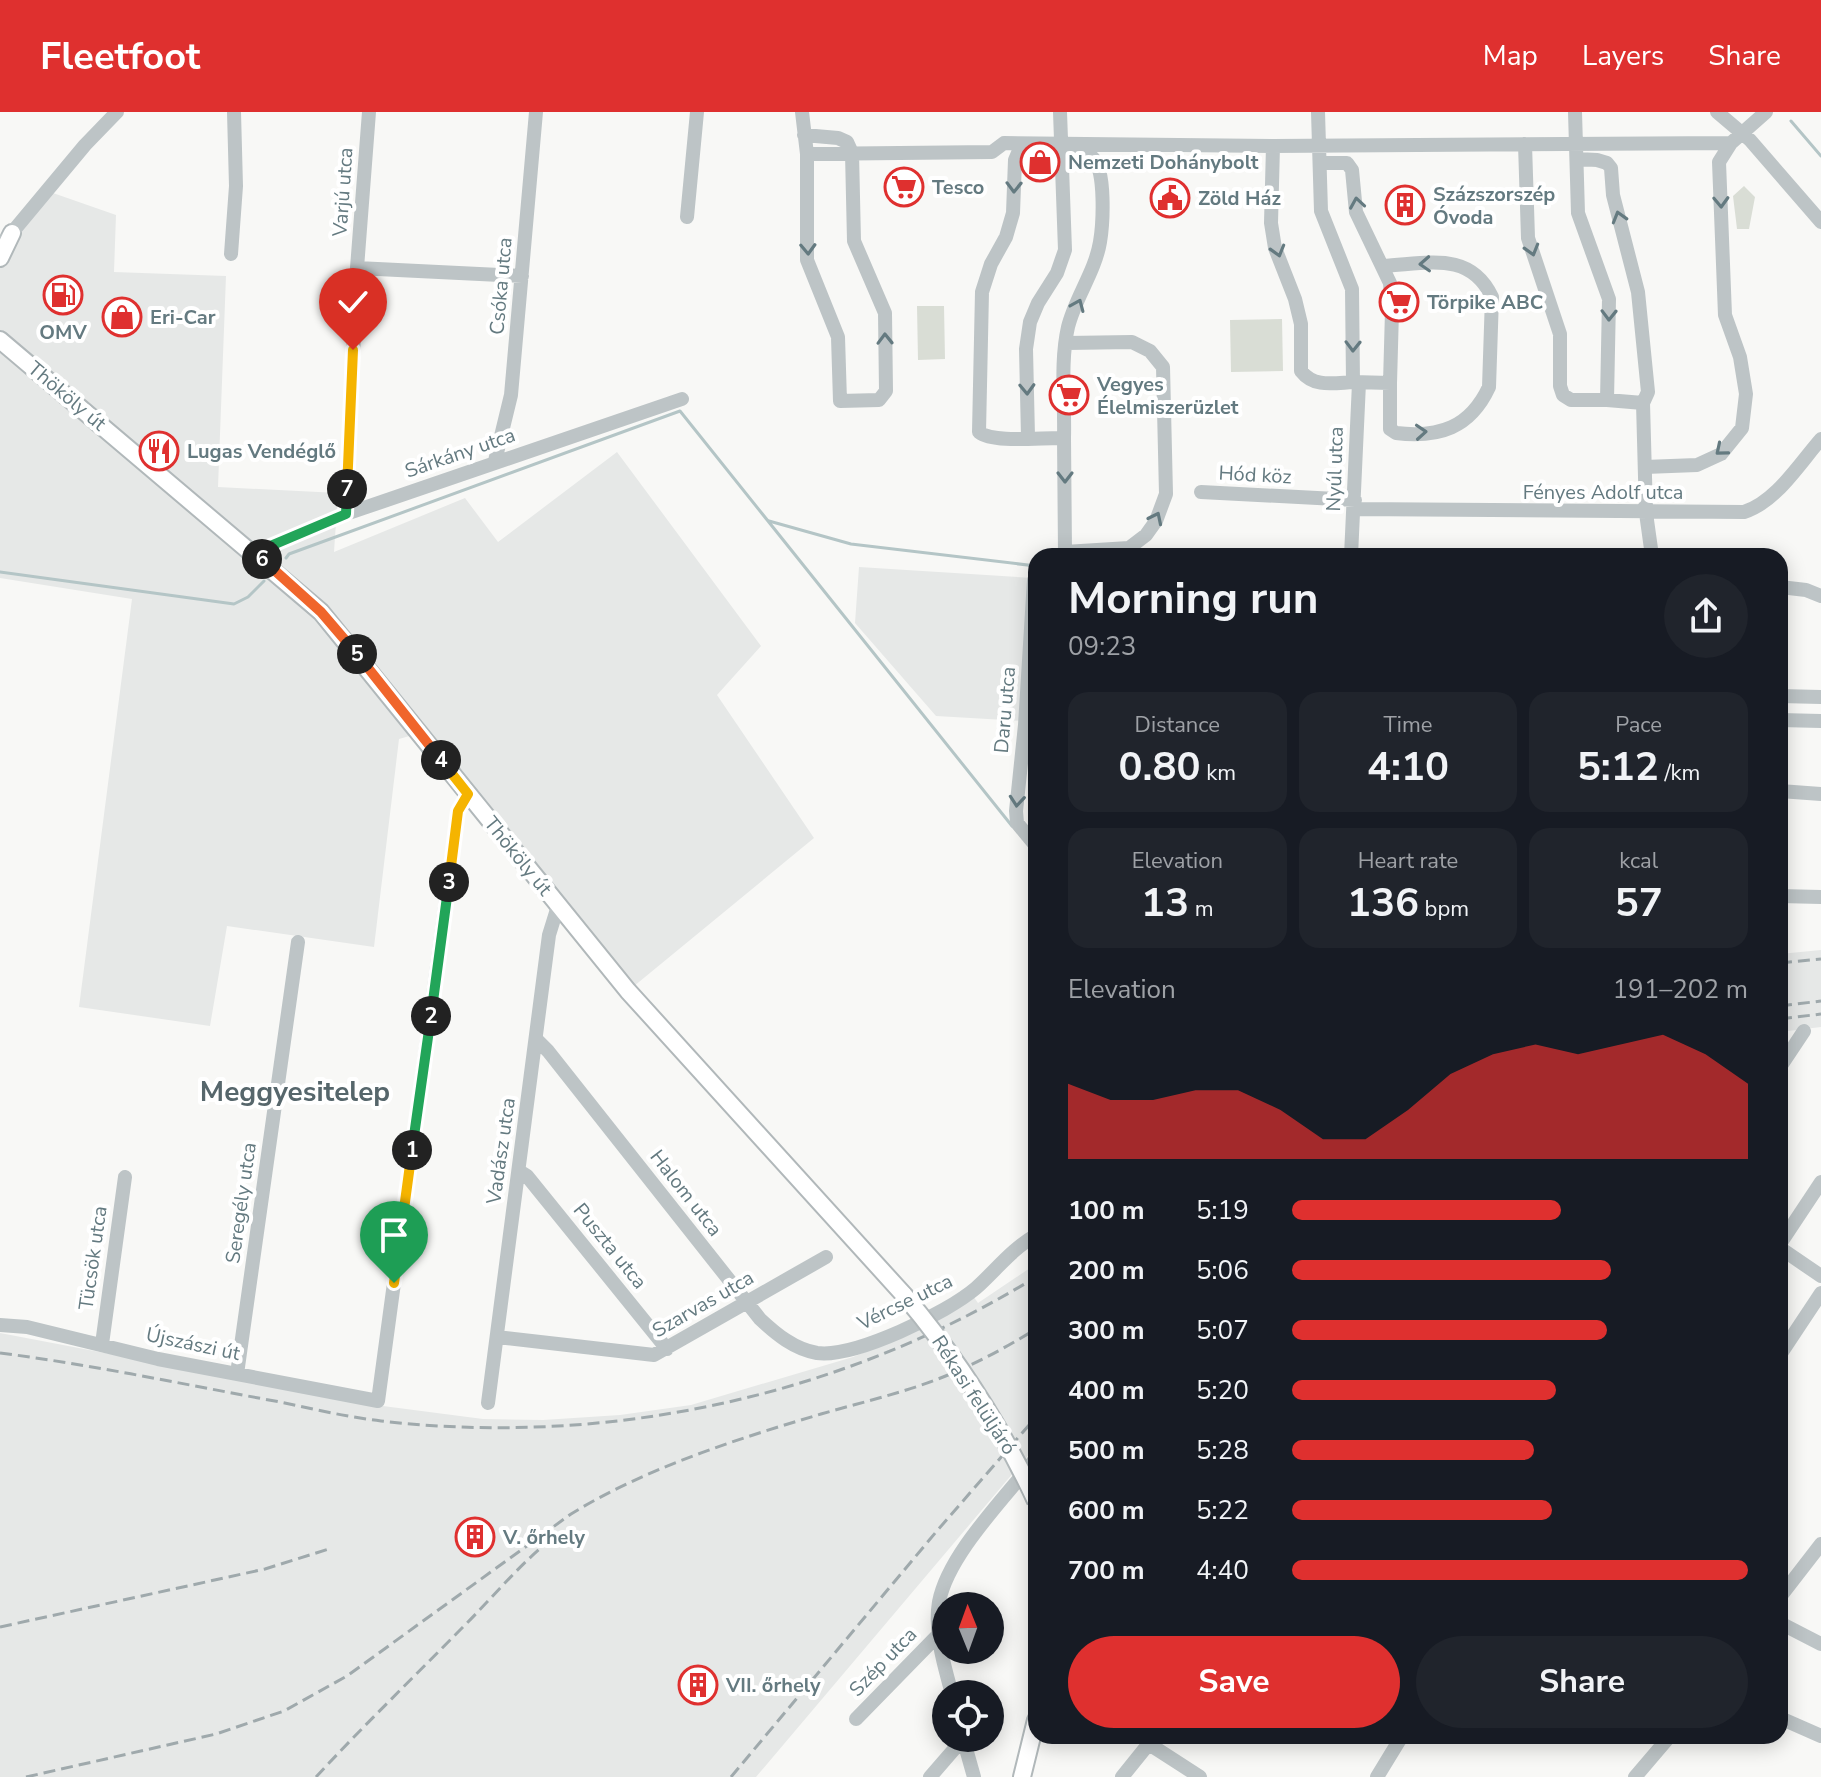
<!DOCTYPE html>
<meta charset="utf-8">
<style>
:root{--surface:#171b24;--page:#20242c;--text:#f1f3f6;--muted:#9ea1a6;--accent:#df302f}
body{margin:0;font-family:"Nunito Sans",sans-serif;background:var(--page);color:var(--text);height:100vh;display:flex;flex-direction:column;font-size:30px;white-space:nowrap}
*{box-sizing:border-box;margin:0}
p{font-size:26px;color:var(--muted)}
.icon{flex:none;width:44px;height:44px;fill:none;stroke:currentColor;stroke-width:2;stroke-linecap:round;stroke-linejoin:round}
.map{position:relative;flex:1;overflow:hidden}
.details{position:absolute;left:1028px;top:436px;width:760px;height:1196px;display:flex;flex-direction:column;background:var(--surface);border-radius:24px;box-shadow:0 4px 20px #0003}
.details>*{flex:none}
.needle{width:52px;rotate:359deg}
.buttons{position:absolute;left:932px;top:1480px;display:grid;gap:16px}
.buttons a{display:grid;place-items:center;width:72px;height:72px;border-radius:50%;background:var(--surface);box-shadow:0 4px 20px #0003;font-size:40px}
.pin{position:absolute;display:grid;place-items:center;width:68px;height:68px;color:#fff;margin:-82px -34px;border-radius:50% 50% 50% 0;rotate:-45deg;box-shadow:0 0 8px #0007}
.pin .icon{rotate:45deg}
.km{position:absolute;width:40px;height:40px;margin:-20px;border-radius:50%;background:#222;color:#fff;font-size:22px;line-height:40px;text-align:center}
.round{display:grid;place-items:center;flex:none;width:84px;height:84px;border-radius:42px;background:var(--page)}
.headline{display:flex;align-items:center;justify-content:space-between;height:136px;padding:0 40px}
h1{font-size:44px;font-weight:700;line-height:60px}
.figures{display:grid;grid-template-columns:repeat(3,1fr);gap:12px;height:136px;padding:8px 40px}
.figures div{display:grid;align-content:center;border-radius:20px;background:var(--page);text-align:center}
.figures b{font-size:40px;font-weight:700}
.figures small{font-size:22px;font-weight:400}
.figures p{font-size:22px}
.chart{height:224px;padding:16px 40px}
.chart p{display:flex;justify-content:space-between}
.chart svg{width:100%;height:144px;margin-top:8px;fill:var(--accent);opacity:.7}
.cta{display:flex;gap:16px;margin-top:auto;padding:16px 40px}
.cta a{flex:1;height:92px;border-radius:48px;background:var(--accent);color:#fff;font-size:32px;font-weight:700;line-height:92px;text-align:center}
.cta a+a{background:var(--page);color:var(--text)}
ul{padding:0 40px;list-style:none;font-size:26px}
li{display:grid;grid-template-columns:128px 96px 1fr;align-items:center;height:60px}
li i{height:20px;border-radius:10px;background:var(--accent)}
header{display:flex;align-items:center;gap:48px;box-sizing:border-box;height:112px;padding:0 40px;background:var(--accent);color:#fff}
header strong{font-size:38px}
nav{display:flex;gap:44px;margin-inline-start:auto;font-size:28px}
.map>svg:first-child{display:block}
.built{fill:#e6e8e7}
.green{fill:#d9ddd5}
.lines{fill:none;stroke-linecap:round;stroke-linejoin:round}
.stream{stroke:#b4c5c6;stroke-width:3}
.major-casing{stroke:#b1b8ba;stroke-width:20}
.minor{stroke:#bdc4c6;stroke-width:14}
.major{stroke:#fff;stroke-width:16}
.rail{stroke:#9fa9ac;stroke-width:3;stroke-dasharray:12 6;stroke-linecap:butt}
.major-bridge-casing{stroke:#b1b8ba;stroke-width:20;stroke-linecap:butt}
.major-bridge{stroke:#fff;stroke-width:16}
.oneway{stroke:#647a80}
.split-1-casing{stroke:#fff;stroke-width:16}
.split-2-casing{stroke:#fff;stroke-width:16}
.split-3-casing{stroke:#fff;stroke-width:16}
.split-4-casing{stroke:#fff;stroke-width:16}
.split-5-casing{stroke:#fff;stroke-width:16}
.split-6-casing{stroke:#fff;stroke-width:16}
.split-7-casing{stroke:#fff;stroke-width:16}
.split-8-casing{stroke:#fff;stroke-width:16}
.split-1{stroke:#f5b400;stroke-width:10}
.split-2{stroke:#22a559;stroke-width:10}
.split-3{stroke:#22a559;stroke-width:10}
.split-4{stroke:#f5b400;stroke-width:10}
.split-5{stroke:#f0652b;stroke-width:10}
.split-6{stroke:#f0652b;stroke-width:10}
.split-7{stroke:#22a559;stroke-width:10}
.split-8{stroke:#f5b400;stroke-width:10}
.labels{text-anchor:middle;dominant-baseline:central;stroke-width:8;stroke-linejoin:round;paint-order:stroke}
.poi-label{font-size:20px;font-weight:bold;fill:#647a80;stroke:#fff;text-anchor:start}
.street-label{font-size:20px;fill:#647a80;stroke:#fff}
.district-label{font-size:28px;font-weight:bold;fill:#56666b;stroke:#fff}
</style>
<header>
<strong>Fleetfoot</strong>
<nav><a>Map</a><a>Layers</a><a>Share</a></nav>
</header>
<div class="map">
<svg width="1821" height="1665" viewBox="0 0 1821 1665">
<rect width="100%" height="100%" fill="#f8f8f6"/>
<path class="built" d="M53,81L116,103L114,160L226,164L218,375L338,381L334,440L465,386L498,430L617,340L761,534L717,583L814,726L628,879L420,621L399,627L374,835L227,814L210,914L79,895L132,487L0,466V139Z
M859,455L1032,466L1023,609L936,604L855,511Z
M1821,838V915L1780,920V842Z
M1036,1152V1334L756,1665H0V1221L383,1294L483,1307L543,1308L620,1303L691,1293L853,1245L908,1223L971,1181L978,1191Z"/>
<path class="green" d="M1744,74L1755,85L1749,117H1737L1733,84Z
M917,194H944L945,247L918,248Z
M1282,207L1283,259L1231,260L1230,208Z"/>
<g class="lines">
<path class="stream" d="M1791,9L1821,44
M769,409L851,432L1036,454
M286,446L289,442L680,299L1012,714
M0,460L234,492L248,485L264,469"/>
<defs>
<path id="major" d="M0,146L12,121
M0,228L321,500L628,879L904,1183
M1022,1665L1036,1608"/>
</defs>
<use href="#major" class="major-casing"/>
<path class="minor" d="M802,0L807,42V148L838,225L840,289L879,288L886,279L885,201L854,129L852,41L847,30L838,26L804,23
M1318,0L1321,99L1352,177L1353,270L1390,271L1392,199L1390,171L1356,100L1352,58L1347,51H1320
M1575,0L1578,101L1609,187L1607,288L1643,291
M1717,0L1750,28L1821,110
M1525,32L1528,126L1560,222V274L1563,283L1571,288H1607
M1273,34L1271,111L1275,136L1295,187L1301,212V259C1314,276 1334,271 1353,270
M1038,39L1018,41L1015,48L1013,101L1006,125L991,152L982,180L979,320C994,332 1044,325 1064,326L1065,440L1063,444
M807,42L992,40L1004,31L1273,34L1731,31
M1577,47L1597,48L1607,51L1611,56L1613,83L1638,180L1648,280L1643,291L1646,401L1652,444
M687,105L697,0
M5,129L85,33L117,0
M231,142L236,74L234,0
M1383,154C1426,152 1470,138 1492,185L1489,275C1470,316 1439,326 1396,321L1390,317V271
M357,156L522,164
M1028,325L1026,237L1030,210L1038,191L1057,161L1065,138L1060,0
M1064,326C1065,290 1060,250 1068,215C1075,186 1095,160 1100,130C1103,112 1106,59 1093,46C1086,39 1079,40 1070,40
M495,349L511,283L536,0
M1645,355L1697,353L1721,342L1742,316L1746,282L1740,245L1725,203L1719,50L1731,31L1766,0
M1201,380L1355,388
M1354,397L1744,400C1776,390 1799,352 1821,327
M346,402L357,156L369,0
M1065,440L1129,436L1146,423L1156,409L1166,382L1163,255L1150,239L1132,230L1067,231
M254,441L346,402L682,287
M1351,444L1359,271
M1036,468H1034L1025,613L1016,699L1017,711L1036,734
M1780,475L1806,478L1821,484
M1780,584L1821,585
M1780,608L1821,609
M1780,679L1821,682
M1780,784L1821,785
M536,927L548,939L760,1207C776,1222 794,1237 817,1241C855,1246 947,1201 976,1176C996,1158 1012,1137 1036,1123
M1780,955L1804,919
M519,1059L527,1064L667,1237
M1780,1132L1821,1070
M1780,1136L1821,1164
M0,1213L27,1215L158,1247L378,1289L458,699L468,682
M497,1225L654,1243L826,1145
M102,1232L125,1065
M1780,1243L1821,1181
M237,1262L298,830
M488,1291L549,823L558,794
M1780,1485L1821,1432
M1780,1511L1821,1532
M952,1582C944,1553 934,1520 939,1490C948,1442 1006,1385 1036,1346
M1780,1606L1821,1624
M856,1607L939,1522
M963,1626L974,1665
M1149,1632L1200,1665
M930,1665L963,1627
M1122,1665L1155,1624
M1377,1665L1402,1624
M1635,1665L1670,1624"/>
<use href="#major" class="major"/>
<path class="rail" d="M1780,851L1821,847
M1780,894L1821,889
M1780,907L1821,902
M0,1241C94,1253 187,1273 280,1290C313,1297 347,1305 381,1309C608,1335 841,1285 1036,1165
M0,1515L265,1457L332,1436
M26,1665L216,1622L284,1599L347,1564L571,1402C646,1356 737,1327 821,1302C866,1289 912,1279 955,1260C983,1248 1010,1233 1036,1217
M316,1665C364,1613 415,1564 464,1514C491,1487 514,1459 543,1434
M731,1665L936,1420L1036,1305"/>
<defs>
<path id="major-bridge" d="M904,1183C957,1246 1001,1314 1036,1389"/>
</defs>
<use href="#major-bridge" class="major-bridge-casing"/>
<use href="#major-bridge" class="major-bridge"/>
</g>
<defs><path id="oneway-chevron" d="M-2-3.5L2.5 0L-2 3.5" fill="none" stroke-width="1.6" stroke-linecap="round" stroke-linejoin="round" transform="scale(2)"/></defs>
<g class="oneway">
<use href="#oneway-chevron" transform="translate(1014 75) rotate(91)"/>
<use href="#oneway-chevron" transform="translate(1721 90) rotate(88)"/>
<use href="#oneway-chevron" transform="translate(1357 91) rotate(-99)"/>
<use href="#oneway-chevron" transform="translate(1619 105) rotate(-106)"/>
<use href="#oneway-chevron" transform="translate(808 137) rotate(88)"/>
<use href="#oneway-chevron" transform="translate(1532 138) rotate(74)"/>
<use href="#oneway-chevron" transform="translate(1278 139) rotate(74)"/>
<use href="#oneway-chevron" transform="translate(1425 152) rotate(177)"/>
<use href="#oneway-chevron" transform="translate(1078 193) rotate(-67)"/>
<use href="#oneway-chevron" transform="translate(1609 203) rotate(91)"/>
<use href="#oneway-chevron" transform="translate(885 227) rotate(-91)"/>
<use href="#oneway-chevron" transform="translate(1353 234) rotate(91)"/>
<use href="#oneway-chevron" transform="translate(1027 277) rotate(88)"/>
<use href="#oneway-chevron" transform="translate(1421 320) rotate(-4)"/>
<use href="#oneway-chevron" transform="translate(1721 338) rotate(140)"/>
<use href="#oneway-chevron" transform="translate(1065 365) rotate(90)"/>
<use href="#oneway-chevron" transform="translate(1156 406) rotate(-64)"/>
<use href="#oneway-chevron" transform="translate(1017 689) rotate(95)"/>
</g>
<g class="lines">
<defs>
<path id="split-1" d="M394,1171L412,1038"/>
<path id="split-2" d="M412,1038L431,904"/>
<path id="split-3" d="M431,904L449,770"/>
<path id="split-4" d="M441,648L468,682L458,699L449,770"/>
<path id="split-5" d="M357,542L441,648"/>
<path id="split-6" d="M262,447L321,500L357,542"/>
<path id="split-7" d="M262,447L254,441L346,402L347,377"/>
<path id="split-8" d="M347,377L353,238"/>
</defs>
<use href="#split-1" class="split-1-casing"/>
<use href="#split-2" class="split-2-casing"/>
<use href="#split-3" class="split-3-casing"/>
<use href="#split-4" class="split-4-casing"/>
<use href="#split-5" class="split-5-casing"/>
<use href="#split-6" class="split-6-casing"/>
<use href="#split-7" class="split-7-casing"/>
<use href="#split-8" class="split-8-casing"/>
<use href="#split-1" class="split-1"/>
<use href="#split-2" class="split-2"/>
<use href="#split-3" class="split-3"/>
<use href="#split-4" class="split-4"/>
<use href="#split-5" class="split-5"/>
<use href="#split-6" class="split-6"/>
<use href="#split-7" class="split-7"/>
<use href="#split-8" class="split-8"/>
</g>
<defs>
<symbol id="shop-ring" viewBox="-11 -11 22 22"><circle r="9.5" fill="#fff" stroke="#df302f" stroke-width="1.5"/><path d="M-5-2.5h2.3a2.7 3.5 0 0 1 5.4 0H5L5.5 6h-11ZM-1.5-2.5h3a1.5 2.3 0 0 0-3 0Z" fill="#df302f"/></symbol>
<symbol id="supermarket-ring" viewBox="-11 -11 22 22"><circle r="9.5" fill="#fff" stroke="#df302f" stroke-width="1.5"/><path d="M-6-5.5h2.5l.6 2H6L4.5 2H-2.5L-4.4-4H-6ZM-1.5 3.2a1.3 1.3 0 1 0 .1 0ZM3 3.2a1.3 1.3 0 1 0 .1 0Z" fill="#df302f"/></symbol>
<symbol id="civic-ring" viewBox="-11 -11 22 22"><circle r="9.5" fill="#fff" stroke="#df302f" stroke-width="1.5"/><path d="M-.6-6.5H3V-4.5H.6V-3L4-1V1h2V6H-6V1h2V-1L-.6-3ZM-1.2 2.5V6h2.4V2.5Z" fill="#df302f"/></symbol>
<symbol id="building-ring" viewBox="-11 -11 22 22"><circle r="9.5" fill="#fff" stroke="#df302f" stroke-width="1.5"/><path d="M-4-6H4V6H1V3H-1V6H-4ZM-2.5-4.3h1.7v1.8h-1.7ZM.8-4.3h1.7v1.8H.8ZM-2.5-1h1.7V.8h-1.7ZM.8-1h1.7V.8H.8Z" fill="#df302f"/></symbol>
<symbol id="fuel-ring" viewBox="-11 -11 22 22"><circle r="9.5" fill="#fff" stroke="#df302f" stroke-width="1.5"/><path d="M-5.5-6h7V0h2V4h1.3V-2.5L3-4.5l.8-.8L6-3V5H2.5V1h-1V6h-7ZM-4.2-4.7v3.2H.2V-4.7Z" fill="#df302f"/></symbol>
<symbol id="restaurant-ring" viewBox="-11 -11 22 22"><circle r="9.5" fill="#fff" stroke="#df302f" stroke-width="1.5"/><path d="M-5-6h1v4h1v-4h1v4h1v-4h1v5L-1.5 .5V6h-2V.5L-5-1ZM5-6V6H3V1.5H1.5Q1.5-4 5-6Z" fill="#df302f"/></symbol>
</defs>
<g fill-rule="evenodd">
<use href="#shop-ring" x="1018" y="28" width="44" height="44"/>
<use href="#supermarket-ring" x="882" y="53" width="44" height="44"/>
<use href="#civic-ring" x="1148" y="64" width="44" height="44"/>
<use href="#building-ring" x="1383" y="71" width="44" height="44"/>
<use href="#fuel-ring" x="41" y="161" width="44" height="44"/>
<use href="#supermarket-ring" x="1377" y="168" width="44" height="44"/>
<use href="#shop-ring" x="100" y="183" width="44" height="44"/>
<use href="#supermarket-ring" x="1047" y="261" width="44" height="44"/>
<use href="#restaurant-ring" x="137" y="317" width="44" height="44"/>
<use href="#building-ring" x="453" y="1403" width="44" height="44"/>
<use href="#building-ring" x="676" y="1551" width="44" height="44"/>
</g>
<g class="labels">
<g class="poi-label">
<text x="1068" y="50">Nemzeti Dohánybolt</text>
<text x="932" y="75">Tesco</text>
<text x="1433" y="82">Százszorszép<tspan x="1433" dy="23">Óvoda</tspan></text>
<text x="1198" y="86">Zöld Ház</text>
<text x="1427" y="190">Törpike ABC</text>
<text x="150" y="205">Eri-Car</text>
<text x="63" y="220" text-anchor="middle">OMV</text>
<text x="1097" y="272">Vegyes<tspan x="1097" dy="23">Élelmiszerüzlet</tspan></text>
<text x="187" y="339">Lugas Vendéglő</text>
<text x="503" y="1425">V. őrhely</text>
<text x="726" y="1573">VII. őrhely</text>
</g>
<g class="street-label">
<text transform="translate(343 80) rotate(-86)">Varjú utca</text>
<text transform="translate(501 174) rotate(-85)">Csóka utca</text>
<text transform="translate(67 284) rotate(40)">Thököly út</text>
<text transform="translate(460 341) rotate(-19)">Sárkány utca</text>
<text transform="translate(1335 357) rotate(-88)">Nyúl utca</text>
<text transform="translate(1255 363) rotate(3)">Hód köz</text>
<text x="1603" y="380">Fényes Adolf utca</text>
<text transform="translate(1005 598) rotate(-85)">Daru utca</text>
<text transform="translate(518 744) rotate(51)">Thököly út</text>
<text transform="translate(501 1039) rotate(-82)">Vadász utca</text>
<text transform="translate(686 1081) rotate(52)">Halom utca</text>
<text transform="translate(241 1091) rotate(-82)">Seregély utca</text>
<text transform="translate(610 1134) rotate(51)">Puszta utca</text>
<text transform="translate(93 1146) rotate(-82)">Tücsök utca</text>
<text transform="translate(905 1190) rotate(-26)">Vércse utca</text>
<text transform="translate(703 1192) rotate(-30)">Szarvas utca</text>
<text transform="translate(193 1232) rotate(12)">Újszászi út</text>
<text transform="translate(974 1283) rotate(57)">Rékasi felüljáró</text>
<text transform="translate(883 1550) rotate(-46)">Szép utca</text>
</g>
<g class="district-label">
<text x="295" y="980">Meggyesitelep</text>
</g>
</g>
</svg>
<div class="buttons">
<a><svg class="needle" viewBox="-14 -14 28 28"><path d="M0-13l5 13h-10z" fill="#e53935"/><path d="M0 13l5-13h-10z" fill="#9ea1a6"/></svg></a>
<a><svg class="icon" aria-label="locate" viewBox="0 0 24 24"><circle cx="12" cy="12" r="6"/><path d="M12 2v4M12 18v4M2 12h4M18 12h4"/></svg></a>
</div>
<div class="pin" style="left:394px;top:1171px;background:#1e9e55"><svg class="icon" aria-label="arrive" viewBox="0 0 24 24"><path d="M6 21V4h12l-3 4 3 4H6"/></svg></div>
<div class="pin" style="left:353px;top:238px;background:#d93025"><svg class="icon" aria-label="check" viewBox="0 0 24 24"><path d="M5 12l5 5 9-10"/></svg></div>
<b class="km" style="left:412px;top:1038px">1</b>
<b class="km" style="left:431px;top:904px">2</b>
<b class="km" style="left:449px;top:770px">3</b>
<b class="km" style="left:441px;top:648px">4</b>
<b class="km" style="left:357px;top:542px">5</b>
<b class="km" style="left:262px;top:447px">6</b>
<b class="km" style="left:347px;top:377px">7</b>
<section class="details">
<div class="headline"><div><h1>Morning run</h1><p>09:23</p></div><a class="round"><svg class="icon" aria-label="share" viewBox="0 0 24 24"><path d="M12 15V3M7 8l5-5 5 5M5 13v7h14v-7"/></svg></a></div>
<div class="figures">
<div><p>Distance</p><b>0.80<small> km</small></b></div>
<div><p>Time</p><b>4:10</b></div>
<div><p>Pace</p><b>5:12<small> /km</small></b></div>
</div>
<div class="figures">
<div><p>Elevation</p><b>13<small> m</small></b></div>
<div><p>Heart rate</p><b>136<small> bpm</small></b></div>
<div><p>kcal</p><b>57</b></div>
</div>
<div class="chart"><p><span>Elevation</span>191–202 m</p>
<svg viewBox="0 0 160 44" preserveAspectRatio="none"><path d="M0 44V21L10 26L20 26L30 23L40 23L50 29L60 38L70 38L80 29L90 18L100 12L110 9L120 12L130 9L140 6L150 12L160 21V44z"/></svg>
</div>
<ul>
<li><b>100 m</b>5:19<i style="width:59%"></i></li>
<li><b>200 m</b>5:06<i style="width:70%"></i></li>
<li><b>300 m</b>5:07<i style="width:69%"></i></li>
<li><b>400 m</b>5:20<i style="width:58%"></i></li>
<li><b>500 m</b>5:28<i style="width:53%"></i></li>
<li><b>600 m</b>5:22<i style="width:57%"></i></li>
<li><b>700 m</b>4:40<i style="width:100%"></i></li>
</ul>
<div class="cta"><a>Save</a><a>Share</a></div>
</section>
</div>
